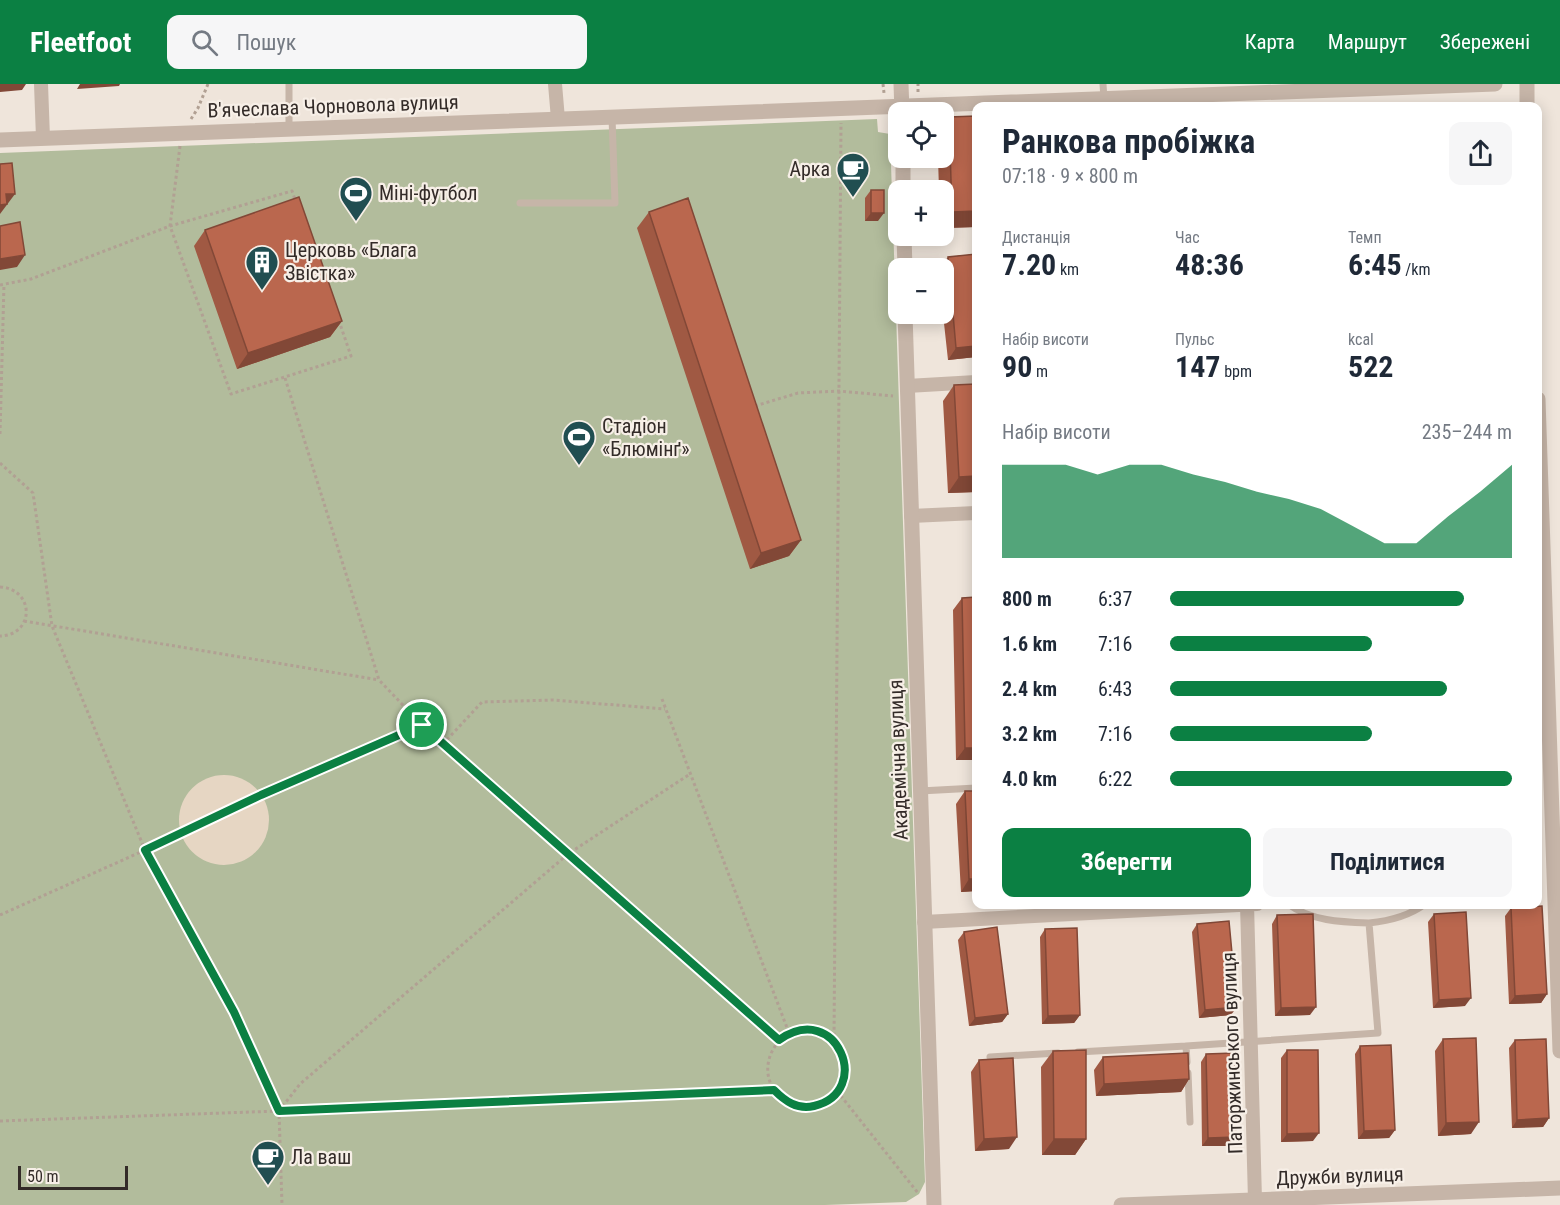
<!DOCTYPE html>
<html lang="uk">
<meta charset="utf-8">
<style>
:root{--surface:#fff;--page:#f6f6f7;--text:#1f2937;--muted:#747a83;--accent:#0b8043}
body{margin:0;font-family:"Roboto Condensed",sans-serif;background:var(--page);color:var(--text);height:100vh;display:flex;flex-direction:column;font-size:22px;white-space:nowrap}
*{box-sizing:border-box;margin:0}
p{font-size:20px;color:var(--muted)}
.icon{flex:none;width:33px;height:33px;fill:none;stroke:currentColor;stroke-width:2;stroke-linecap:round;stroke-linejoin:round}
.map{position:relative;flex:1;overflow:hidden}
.side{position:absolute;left:972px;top:18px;width:570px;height:807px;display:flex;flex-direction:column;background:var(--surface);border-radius:12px;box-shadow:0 3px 15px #0003}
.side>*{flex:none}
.tools{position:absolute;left:888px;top:18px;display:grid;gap:12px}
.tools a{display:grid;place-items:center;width:66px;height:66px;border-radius:12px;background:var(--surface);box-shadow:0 3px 15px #0003;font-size:30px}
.scale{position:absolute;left:18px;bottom:15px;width:110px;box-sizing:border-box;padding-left:6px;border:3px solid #332b28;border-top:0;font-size:16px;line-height:21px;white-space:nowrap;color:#332b28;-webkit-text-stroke:4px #f7efe7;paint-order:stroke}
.pin{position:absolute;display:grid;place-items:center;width:51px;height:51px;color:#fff;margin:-26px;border:3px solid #fff;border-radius:50%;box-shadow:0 2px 6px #0007}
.round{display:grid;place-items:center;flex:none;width:63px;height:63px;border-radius:12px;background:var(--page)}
.headline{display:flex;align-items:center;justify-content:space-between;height:102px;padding:0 30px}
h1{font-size:33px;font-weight:700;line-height:45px}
.figures{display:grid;grid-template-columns:repeat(3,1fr);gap:9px;height:102px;padding:6px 30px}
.figures div{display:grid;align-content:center}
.figures b{font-size:30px;font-weight:700}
.figures small{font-size:16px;font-weight:400}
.figures p{font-size:16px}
.chart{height:168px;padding:12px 30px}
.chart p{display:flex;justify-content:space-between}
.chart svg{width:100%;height:108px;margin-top:6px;fill:var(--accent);opacity:.7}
.primary-button{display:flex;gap:12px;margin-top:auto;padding:12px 30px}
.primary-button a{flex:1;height:69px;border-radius:12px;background:var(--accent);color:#fff;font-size:24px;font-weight:700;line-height:69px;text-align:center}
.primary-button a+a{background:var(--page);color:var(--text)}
ul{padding:0 30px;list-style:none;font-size:20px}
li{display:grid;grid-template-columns:96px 72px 1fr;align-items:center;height:45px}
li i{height:15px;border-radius:8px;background:var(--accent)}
header{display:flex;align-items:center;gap:36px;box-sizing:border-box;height:84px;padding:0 30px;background:var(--accent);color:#fff}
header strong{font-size:28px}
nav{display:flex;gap:33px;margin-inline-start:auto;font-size:21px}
.search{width:420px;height:54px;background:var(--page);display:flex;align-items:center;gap:15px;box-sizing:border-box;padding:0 21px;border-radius:12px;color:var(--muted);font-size:22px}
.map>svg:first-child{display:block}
.green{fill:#b2bc9c}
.plaza{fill:#e6d6c3}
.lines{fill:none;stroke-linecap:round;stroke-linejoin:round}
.path{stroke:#b1a093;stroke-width:3;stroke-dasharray:3 3;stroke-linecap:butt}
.service{stroke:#c6b5a8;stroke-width:7}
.minor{stroke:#c6b5a8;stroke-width:14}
.tertiary{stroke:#c6b5a8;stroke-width:15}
.wall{fill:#a05943}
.shaded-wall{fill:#824837}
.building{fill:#ba674e;stroke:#824837;stroke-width:1.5}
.route-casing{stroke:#fff;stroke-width:12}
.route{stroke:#0b8043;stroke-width:8}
.labels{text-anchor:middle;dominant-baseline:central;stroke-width:4.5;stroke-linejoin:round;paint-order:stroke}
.street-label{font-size:20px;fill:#332b28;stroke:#f7efe7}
.poi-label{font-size:20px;fill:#332b28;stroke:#f7efe7;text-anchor:start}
</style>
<header>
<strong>Fleetfoot</strong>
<div class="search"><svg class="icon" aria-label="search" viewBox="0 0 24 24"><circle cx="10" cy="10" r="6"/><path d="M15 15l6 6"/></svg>Пошук</div>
<nav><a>Карта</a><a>Маршрут</a><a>Збережені</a></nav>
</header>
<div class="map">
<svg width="1560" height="1121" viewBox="0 0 1560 1121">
<rect width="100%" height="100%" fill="#efe5db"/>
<path class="green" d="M877,35L878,48L890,50L925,1098L919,1110L906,1118L825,1121H0V69Z"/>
<path class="plaza" d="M179 736a45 45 0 1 1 90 0a45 45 0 1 1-90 0Z"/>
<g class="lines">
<path class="path" d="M883,0L884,9
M918,8V0
M191,35L198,24L208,0
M180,62L170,142L231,310L351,272L339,237
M0,201L31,195L170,142L292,107L296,118
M285,294L379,596L422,641L779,956
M755,322L798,309L839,307L893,312
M0,350L4,200
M0,379L33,409L52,542L145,766L234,928L279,1027L282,1121
M0,503C35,505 35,551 0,552
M24,537L379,596
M662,615L789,949
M443,660L482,618L553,616L665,625
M0,831L181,750L261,711L422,641
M834,957C782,917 739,996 792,1020C801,1024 814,1024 823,1019C849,1006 849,978 834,957L841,39
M837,1007L918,1109
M279,1027L300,1000L568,770L690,690
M0,1037L279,1027L774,1006"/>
<path class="service" d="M289,0V45
M1103,0L1104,15
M520,119H615L612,33
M920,707L976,704
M1369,839C1389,837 1409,832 1425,820
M1078,968L1186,962
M990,973L1058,969
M1187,978L1186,962L1378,949L1369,839C1341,838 1311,837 1288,820
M1188,989L1190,1038"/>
<path class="minor" d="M41,0L43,54
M555,0L558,35
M907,302L976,298
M911,432L976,429
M1247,820L1255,1116
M924,838L1257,820"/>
<path class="tertiary" d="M901,0L902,28
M1527,0V22
M0,56L1495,0
M903,74V106
M904,152L905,184
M905,230L934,1121
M1538,315L1560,967
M1121,1121L1560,1104"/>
</g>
<path class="wall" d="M976,32V143L944,144V106H939L938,74H944V40L949,33Z
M871,106L878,137H865V114Z
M649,128L801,456L789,472L750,485L637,144Z
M205,146L342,237L330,253L237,285L194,162Z
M976,170V273L948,276L943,230L944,184H940L948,173Z
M954,301L976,408L948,409L943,317Z
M962,514L976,676H956L953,526Z
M965,707H976V807L961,808L956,720Z
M1511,824L1547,910L1541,919L1509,920L1505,832Z
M1434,830L1465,922L1433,924L1428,838Z
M1277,831L1310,931L1275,932L1272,840Z
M1197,840L1231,931L1199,934L1192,848Z
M1045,845L1080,931L1074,939L1042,940L1040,853Z
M964,848L1008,930L1002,938L969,942L958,856Z
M1443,955L1471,1050L1438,1052L1435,967Z
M1515,956L1549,1034L1543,1043L1512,1044L1509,964Z
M1360,962L1395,1046L1389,1054L1358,1055L1355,970Z
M1287,966L1313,1057L1281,1058V974Z
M1053,967L1086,1055L1075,1071H1042L1041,983Z
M1206,970L1236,1053L1230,1062H1202L1201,978Z
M1103,973L1189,995L1181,1008L1096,1012L1094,986Z
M979,976L1009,1065L975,1067L971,988Z"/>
<path class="shaded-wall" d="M0,0H26L22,6L0,8Z
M80,0H120L119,2L77,5Z
M6,110H15L0,130V119Z
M976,127V143L944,144V140L952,128Z
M871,129H884L878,137H865Z
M25,171L17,183L0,186V175Z
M342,237L330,253L237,285L248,269Z
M976,262V273L948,276L956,264Z
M976,392V408L948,409L959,393Z
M801,456L789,472L750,485L761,469Z
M965,664H976V676H956Z
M969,795H976V807L961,808Z
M1547,910L1541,919L1509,920L1515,912Z
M1471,914L1465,922L1433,924L1439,916Z
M1237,923L1231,931L1199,934L1205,926Z
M1316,923L1310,931L1275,932L1281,924Z
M1008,930L1002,938L969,942L975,934Z
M1080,931L1074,939L1042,940L1048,932Z
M1189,995L1181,1008L1096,1012L1104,1000Z
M1549,1034L1543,1043L1512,1044L1517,1036Z
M1479,1038L1471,1050L1438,1052L1446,1039Z
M1395,1046L1389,1054L1358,1055L1364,1047Z
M1319,1049L1313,1057L1281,1058L1287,1050Z
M1017,1053L1009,1065L975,1067L984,1055Z
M1236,1053L1230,1062H1202L1208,1054Z
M1054,1055H1086L1075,1071H1042Z"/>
<path class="building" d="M976,32V127L952,128L949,33Z
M12,79L15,110H6L7,120L0,121V80Z
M871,106H884V129H871Z
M299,113L342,237L248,269L205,146Z
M688,114L801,456L761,469L649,128Z
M20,138L25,171L0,175V142Z
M976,170V262L956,264L948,173Z
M976,300V392L959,393L954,301Z
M976,513V664H965L962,514Z
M965,707H976V795H969Z
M1538,715L1541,745H1538Z
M1542,822L1547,910L1515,912L1511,824Z
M1466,828L1471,914L1439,916L1434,830Z
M1313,830L1316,923L1281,924L1277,831Z
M1229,837L1237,923L1205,926L1197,840Z
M997,843L1008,930L975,934L964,848Z
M1077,844L1080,931L1048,932L1045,845Z
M1476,954L1479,1038L1446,1039L1443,955Z
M1546,955L1549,1034L1517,1036L1515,956Z
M1391,961L1395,1046L1364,1047L1360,962Z
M1086,966V1055H1054L1053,967Z
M1287,966H1318L1319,1049L1287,1050Z
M1188,969L1189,995L1104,1000L1103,973Z
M1234,969L1236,1053L1208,1054L1206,970Z
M1013,974L1017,1053L984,1055L979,976Z"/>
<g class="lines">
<defs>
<path id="route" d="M422,641L779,956C837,915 874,1008 814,1022C797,1026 785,1017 774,1006L279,1027L234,928L145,766L261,711Z"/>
</defs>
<use href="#route" class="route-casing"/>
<use href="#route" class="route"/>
</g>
<defs>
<symbol id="cafe-pin" viewBox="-11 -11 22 30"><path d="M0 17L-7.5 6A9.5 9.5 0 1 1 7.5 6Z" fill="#214e51" stroke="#f7efe7"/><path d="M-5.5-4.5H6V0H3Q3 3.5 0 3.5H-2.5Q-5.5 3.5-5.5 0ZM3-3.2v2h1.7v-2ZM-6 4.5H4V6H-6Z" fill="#fff"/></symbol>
<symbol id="stadium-pin" viewBox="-11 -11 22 30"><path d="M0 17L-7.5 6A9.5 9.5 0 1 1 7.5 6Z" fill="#214e51" stroke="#f7efe7"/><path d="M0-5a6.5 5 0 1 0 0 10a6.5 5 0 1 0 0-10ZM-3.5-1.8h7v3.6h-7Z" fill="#fff"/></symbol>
<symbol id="building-pin" viewBox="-11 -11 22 30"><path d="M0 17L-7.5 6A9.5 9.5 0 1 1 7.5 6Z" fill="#214e51" stroke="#f7efe7"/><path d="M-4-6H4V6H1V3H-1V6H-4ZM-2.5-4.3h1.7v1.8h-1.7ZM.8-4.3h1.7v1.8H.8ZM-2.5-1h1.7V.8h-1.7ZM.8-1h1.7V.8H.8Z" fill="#fff"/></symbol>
</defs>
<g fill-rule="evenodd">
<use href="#cafe-pin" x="834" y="66" width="38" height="52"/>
<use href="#stadium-pin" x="337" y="90" width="38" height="52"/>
<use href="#building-pin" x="243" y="159" width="38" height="52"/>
<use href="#stadium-pin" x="560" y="334" width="38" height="52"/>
<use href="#cafe-pin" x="249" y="1054" width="38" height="52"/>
</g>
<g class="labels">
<g class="street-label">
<text transform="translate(333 22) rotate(-2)">В'ячеслава Чорновола вулиця</text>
<text transform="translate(898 676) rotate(-92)">Академічна вулиця</text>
<text transform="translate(1232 969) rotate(-92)">Паторжинського вулиця</text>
<text transform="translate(1340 1092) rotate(-2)">Дружби вулиця</text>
</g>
<g class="poi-label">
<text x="830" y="85" text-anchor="end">Арка</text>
<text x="379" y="109">Міні-футбол</text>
<text x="285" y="166">Церковь «Блага<tspan x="285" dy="23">Звістка»</tspan></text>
<text x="602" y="342">Стадіон<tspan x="602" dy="23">«Блюмінґ»</tspan></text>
<text x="291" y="1073">Ла ваш</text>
</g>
</g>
</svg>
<div class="tools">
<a><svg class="icon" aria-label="locate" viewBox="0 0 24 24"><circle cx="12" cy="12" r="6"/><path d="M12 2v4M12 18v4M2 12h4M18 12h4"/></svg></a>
<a>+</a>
<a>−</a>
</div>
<div class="scale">50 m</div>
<div class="pin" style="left:422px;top:641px;background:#1e9e55"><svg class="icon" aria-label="arrive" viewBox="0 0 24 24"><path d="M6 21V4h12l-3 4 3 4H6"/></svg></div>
<section class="side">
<div class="headline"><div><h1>Ранкова пробіжка</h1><p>07:18 · 9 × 800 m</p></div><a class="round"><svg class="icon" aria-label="share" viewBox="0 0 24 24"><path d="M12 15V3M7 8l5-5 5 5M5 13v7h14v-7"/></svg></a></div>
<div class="figures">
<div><p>Дистанція</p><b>7.20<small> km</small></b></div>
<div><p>Час</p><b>48:36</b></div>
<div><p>Темп</p><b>6:45<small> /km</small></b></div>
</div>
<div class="figures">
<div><p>Набір висоти</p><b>90<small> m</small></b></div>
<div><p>Пульс</p><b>147<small> bpm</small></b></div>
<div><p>kcal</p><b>522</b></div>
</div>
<div class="chart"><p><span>Набір висоти</span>235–244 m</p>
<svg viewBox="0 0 160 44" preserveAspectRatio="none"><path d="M0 44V6L10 6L20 6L30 10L40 6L50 6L60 10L70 13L80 17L90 20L100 24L110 31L120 38L130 38L140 27L150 17L160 6V44z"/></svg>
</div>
<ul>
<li><b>800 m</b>6:37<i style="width:86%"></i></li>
<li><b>1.6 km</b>7:16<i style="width:59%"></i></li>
<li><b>2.4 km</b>6:43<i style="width:81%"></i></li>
<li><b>3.2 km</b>7:16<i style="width:59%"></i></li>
<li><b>4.0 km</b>6:22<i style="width:100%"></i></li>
</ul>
<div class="primary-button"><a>Зберегти</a><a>Поділитися</a></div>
</section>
</div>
